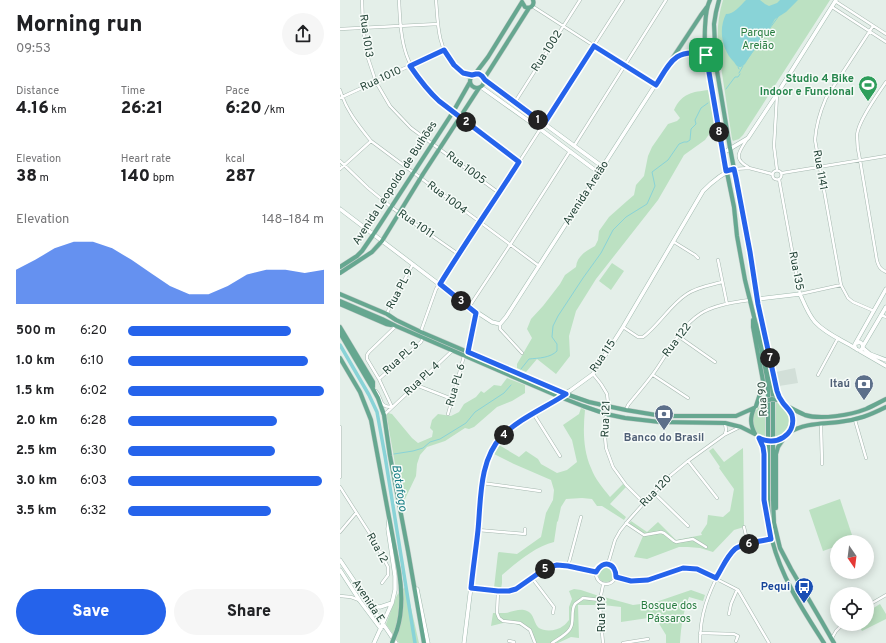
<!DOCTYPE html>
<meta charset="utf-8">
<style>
:root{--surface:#fff;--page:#f6f6f6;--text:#202124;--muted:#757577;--accent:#2563eb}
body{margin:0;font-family:Overpass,sans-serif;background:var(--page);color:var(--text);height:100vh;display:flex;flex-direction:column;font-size:15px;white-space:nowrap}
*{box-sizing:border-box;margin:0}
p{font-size:13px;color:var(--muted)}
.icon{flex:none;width:22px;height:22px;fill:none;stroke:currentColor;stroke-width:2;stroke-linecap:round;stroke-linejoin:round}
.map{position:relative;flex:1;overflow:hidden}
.side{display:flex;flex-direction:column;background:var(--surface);width:340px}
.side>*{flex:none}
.needle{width:26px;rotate:166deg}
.controls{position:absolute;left:490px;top:535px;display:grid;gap:8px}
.controls a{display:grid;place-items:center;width:44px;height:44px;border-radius:50%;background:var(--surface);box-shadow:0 2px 10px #0003;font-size:20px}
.pin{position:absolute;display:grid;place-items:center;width:34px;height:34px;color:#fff;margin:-17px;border-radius:8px;box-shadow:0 2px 6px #0006}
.km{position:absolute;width:20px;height:20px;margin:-10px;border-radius:50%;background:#222;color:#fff;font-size:11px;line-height:20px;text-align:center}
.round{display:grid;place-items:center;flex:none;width:42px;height:42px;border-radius:21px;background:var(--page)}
.head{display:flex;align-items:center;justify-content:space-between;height:68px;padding:0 16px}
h1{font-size:22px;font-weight:800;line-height:30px}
.metrics{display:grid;grid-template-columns:repeat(3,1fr);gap:6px;height:68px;padding:4px 16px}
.metrics div{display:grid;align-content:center}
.metrics b{font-size:17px;font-weight:800}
.metrics small{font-size:11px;font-weight:400}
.metrics p{font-size:11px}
.chart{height:112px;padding:8px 16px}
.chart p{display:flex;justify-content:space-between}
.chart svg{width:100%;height:72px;margin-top:4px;fill:var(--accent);opacity:.7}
.button{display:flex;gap:8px;margin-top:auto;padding:8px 16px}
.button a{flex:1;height:46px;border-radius:24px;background:var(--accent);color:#fff;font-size:16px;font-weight:800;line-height:46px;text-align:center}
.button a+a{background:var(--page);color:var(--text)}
ul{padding:0 16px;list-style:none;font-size:13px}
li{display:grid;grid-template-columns:64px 48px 1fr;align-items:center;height:30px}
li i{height:10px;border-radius:5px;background:var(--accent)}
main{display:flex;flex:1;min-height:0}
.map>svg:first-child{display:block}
.built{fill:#d2dfd8}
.green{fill:#bce1c2}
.water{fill:#89d3d7}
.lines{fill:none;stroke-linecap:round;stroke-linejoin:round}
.stream{stroke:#89d3d7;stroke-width:1}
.canal{stroke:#89d3d7;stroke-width:3.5}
.street-casing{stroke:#a6b8b0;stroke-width:3.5}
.secondary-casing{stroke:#a2bbb0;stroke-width:4.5}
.primary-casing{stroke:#c1cac7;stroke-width:5}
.street{stroke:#fff;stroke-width:2.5}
.secondary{stroke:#fff;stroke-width:3.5}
.primary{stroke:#66a790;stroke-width:4}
.primary-bridge-casing{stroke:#c1cac7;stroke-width:5;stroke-linecap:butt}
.primary-bridge{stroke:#66a790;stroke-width:4}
.route-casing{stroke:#fff;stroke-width:8}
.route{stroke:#2563eb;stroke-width:5}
.labels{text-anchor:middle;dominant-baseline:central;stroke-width:3;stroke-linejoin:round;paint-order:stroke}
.park-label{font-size:11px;fill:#297d41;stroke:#f6fbf8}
.street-label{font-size:11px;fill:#224236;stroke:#f6fbf8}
.leisure-label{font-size:11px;font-weight:bold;fill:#27864d;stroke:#f6fbf8;text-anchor:end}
.service-label{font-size:11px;font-weight:bold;fill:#4e5e75;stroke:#f6fbf8;text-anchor:end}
.transit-label{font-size:11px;font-weight:bold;fill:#164399;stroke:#f6fbf8;text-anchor:end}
.water-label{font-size:12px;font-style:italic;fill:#177d84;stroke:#f6fbf8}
</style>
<main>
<section class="side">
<div class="head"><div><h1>Morning run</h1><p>09:53</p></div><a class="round"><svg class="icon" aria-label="share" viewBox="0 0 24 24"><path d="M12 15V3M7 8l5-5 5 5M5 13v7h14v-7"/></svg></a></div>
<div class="metrics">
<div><p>Distance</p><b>4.16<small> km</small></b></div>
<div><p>Time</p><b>26:21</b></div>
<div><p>Pace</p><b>6:20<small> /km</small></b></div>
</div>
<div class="metrics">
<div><p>Elevation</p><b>38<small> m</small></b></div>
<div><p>Heart rate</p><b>140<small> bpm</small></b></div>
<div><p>kcal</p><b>287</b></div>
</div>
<div class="chart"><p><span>Elevation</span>148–184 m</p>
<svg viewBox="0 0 160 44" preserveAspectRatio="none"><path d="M0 44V23L10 17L20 10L30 6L40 6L50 10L60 17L70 25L80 33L90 38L100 38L110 33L120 26L130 23L140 23L150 25L160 23V44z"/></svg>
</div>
<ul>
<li><b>500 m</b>6:20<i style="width:83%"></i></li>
<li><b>1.0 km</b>6:10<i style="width:92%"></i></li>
<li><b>1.5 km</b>6:02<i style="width:100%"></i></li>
<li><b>2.0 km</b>6:28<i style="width:76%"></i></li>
<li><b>2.5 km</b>6:30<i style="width:75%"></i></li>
<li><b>3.0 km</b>6:03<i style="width:99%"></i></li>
<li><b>3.5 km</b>6:32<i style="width:73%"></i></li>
</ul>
<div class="button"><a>Save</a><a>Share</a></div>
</section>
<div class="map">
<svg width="546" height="643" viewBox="0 0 546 643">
<rect width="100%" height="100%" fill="#e4efe9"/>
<path class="built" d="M455,368L458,383L439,386L436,372Z"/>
<path class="green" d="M383,0H490L403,135L399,139L393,141L392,139L378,47C377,31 378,16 383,0Z
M369,90L375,126L365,140L344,155L318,200L256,279L236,311L229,336L230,356L216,374L197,359L186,372L177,368V364L192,338L187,329L191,319L203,306L220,284L225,275L236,267C237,256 246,251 255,246L258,240L259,231L269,217L287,201L294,195L296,185L304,176L308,156L312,147L328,124L337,121L340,118L334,110C342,93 352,92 369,90Z
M272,263L284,271L271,290L259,281Z
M167,378L185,385V393L172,401L157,407L134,427L129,429L125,428L105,441L87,447L80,455L77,464L76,476L64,501L61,498L47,418L44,412L52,414L72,438L78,443L92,437L93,431L90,428L92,420L98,414L111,416L119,412L124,404L136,397L141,391L144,393L154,385L161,386Z
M436,402C453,409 454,431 435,437Z
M425,403V437C406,431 410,410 425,403Z
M241,408L245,410C243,429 243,450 251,468C255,479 263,488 270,497L283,484L286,487L270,504L286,517L284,520L262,506H257L252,499L242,498L226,499L221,507L218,521L217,522L214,542C196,546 176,563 162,575V583L161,589L154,588L158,553L159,552L177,554L201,537L206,513L213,500L214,490L211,480L174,464L154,454L159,445L179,457L186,451L198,459L201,464L217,473L227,470L237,462L232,440L223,425L239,414Z
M373,448L384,462L403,448L404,527L394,530L373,552L360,548L348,547H339L307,559L294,557L303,536L288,525L291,521L307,532L318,522L336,540L362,535L361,533L367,524L368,515L383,517L390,511L394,489L379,468L380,467L369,451Z
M500,499L514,541L510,542H497V546L483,551L469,510Z
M258 574a8 8 0 1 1 16 0a8 8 0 1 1-16 0Z
M66,586L79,643H59L46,624L57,595Z
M234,589L241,590L259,596L258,605H238L239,638L231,637L218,643H194L192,636L187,628L173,623L167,622L151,626L153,613C157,613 161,613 165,613C171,612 178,609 184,610C195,612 193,623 199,628C205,632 217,631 223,626C225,625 227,622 229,620V607L232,599L229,591Z
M351,590L365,595L363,601L349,597C343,612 341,627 340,643H326V635L315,617L281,622V607L263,605L264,597L293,605L316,602Z
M540,604L546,614V619L522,631L518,624H527V612Z"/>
<path class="water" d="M406,0H420L425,4L429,6L437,3L440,0H458L446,12L435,19L428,31L415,48L405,64L401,67C397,67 396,65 394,62C382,50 378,30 386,14C394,14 400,6 406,0Z"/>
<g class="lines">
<path class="stream" d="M406,61L438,17
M398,67L399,69
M399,73L403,66
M386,89L395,77H398L400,74
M181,369L189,359C199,358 210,358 217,351V344L212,337L213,326L218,316L243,278L261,253L273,230L286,217L307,204L315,186L312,172L328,160L339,144L344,142H347L350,140L351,129L356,124L355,120L361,108L368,103
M54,454L73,451L83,448L90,442L100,439L126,423L135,412L164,393L171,385
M45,456H46"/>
<path class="canal" d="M0,345L29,395L37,412L45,456L75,643"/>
<defs>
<path id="street" d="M22,0L23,27L27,55L36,82L50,106L71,128L159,193
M59,0C61,46 64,68 99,101L179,162
M96,0C98,22 97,47 114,65C119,70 125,74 130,79
M495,1L546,34
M192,6L315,85
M492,7L546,42
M533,26L486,98C480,112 476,125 475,140L501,285L508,298L513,302L534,311
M0,29L98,24
M123,73L133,75
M546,82C538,94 518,121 517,135C517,143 518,152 520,160L537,261C539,267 540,269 546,272
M0,90C6,110 18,125 31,141L199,266
M0,98L104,50
M175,102L240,0
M407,139C400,151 392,158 408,167
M234,146L326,0
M0,161L28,188L51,207L118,254
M0,169L31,141
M394,169L409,168L432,174
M437,170L434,146L437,95
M432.5 175a4.5 4.5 0 1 1 9 0a4.5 4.5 0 1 1-9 0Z
M442,173L546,156
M439,179L460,294L501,285
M334,242L355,255L358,258
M378,260L387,304
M129,307L170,245L230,151
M47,314L50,306L73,264
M541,315L546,317
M160,324V329L182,353
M283,327L298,337H303C319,325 330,305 347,294C357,287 371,285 382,282
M81,331L96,289L140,223L283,0
M338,336L375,362
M128,351L136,313
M253,374L261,384L267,394L268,403L264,426L266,448L273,467L286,485L304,503
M313,375L348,398
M478,375L498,338
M39,379L81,342L83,338
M76,385L112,399
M36,391C43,399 38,407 52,407
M52,407L39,379L27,359V355L29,352L56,326
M286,410L288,405C296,395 305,385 313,374C327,355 340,327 360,314C373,305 394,302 410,300
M193,413L220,456
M108,414L124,356
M44,415L112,351
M515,420L526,458
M481,424L482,464
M0,427V477
M385,434L386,430L385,423
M348,461L377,498
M142,483L200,491
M0,487L32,537L48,567V575L42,583
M314,493L348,526
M286,523L304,535L321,532L324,533L334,541L336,542L353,539L366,547
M404,527L408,544
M138,530L185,534V529
M0,532L16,513
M256 574a10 10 0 1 1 20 0a10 10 0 1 1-20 0Z
M268,564L275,540L280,531L288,521L304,503L331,475L348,461L384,435L400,427
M228,566L241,517
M276,577L291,581L308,580L343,568L357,569L398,590L429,643
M192,578L214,607L213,613
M131,588C145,590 163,595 177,588C191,582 201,568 216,565C229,563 244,569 256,572
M158,591L157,613L159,618L163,621L180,623L190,630L195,643
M0,596L11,597L19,600
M527,606L546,595
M389,614L391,604L397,590
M360,633L394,634L398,636L396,641
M492,638L496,631L503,624
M169,641L174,642V643
M212,643C218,639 226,635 230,629C235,622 230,611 235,604C237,602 241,600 243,598L260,600
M263,643L261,622L260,600L263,585
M283,643L308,639
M360,643C360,614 368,594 381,569C385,562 389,554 395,549C402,544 422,541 431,539"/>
<path id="secondary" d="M145,80L263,167
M141,87L200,129L259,173
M383,153L408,138L437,94L496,0
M0,209L129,307L152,322L160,324L166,317L330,62C345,52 349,51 366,55
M418,299L460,294C464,303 468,314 475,322C486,334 502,340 515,348
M517,343L520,342L522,344L523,347L521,350C517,351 514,348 515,344L546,289
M523,346L546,307
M523,348L530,354L546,360
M520,351L546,366
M0,560L56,643
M0,570L20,601L41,629
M77,589L88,643
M32,606L40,607L52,603
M34,643L52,603L55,590V576L48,529L49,520
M124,643L138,530L142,483L147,464L152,450L161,437L170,430L193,413L231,390L253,374L283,327L363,191C372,182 382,173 394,169"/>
<path id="primary" d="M370,0C364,11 364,43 366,55L383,153L394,207L397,236L405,280L418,333L427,377L428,385C428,417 428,448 428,480C428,498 427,523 432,540C442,579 463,610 484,643
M379,0L376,12L374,24L376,65L390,148L410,252L419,304L420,323L431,377L433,398V500L434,523L440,548L451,569L482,622L494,643
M182,2L185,7C190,9 195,6 193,0
M330,62L361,15L367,7
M130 81a7 7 0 1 1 14 0a7 7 0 1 1-14 0Z
M135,74L148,57L182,2
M144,79L189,8
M0,267L17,256L22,251L33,235L113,112L130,82
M0,273L32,252L42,241L83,174L139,88
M0,294L47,314L56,320L81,332L226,394L249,402L267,406L286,410L322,416H396L414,408
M0,301L42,319L56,326L220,397L243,406L266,414L285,418L320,422L385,423L401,427L415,434
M0,304L46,324L51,325
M413,320V327L423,381L422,388L416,406
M0,327L33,382V387
M0,333L33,389L38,398L44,415L50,456L68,551L84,643
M429,356L437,391L443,403
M0,358L20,392L31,420L59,571C62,590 63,611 57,630
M445,405C451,408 458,412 465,415C481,420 511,415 526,409C533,406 540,402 546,399
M448,407C454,416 453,424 448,433
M414,408C410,418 410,424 415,434
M448,433C465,423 480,424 499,422C518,420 530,415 546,407
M419,438L423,447L424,454V500L427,515
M436,508V454L438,447L444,438"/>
</defs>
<use href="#street" class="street-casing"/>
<use href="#secondary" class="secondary-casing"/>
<use href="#primary" class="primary-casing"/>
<use href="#street" class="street"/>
<use href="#secondary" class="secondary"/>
<use href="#primary" class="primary"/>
<defs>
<path id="primary-bridge" d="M422,402L432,399L438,400
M423,440L430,442L437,441
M52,643L57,630"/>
</defs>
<use href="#primary-bridge" class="primary-bridge-casing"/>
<use href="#primary-bridge" class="primary-bridge"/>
</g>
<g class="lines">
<defs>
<path id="route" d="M254,46L316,85C330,63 335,47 366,55L386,171L394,169L396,178L410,252L418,304L437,391C438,395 440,399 443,403C446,407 450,410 452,415C457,435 435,447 419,438L423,447L424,454V500L431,539C422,541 402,543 395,549C386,557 382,569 376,578L357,569L343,568L308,580L291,581L276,577C276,563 263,559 256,572L228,566L217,565L206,568L176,589L169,591H158L131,588C133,568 136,549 138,530C141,499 139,460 162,436C180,418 205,408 226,394L128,352L136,313L100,284C125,243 153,203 179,162L99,101C87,90 79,79 70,66L104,50L114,65L123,73L132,75L136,74H139L142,76L145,80L204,124Z"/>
</defs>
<use href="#route" class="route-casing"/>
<use href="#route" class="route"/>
</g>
<defs>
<symbol id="stadium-pin" viewBox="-11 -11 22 30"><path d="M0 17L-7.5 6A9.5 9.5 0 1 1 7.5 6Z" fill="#2e9e5b" stroke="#f6fbf8"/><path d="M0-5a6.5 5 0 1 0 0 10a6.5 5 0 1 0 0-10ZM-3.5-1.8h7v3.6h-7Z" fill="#fff"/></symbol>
<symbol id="bank-pin" viewBox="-11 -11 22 30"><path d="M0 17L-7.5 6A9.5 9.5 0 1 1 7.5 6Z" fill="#5c6f8a" stroke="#f6fbf8"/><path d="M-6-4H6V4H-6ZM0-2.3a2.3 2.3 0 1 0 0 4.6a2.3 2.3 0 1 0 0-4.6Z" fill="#fff"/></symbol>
<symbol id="bus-pin" viewBox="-11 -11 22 30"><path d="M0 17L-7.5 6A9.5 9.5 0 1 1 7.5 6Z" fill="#1a4fb4" stroke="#f6fbf8"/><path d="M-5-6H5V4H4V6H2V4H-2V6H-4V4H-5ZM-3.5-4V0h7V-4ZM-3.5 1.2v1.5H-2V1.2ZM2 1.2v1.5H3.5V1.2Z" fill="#fff"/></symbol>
</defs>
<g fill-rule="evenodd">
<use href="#stadium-pin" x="517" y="74" width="22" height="30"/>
<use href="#bank-pin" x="513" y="373" width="22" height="30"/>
<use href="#bank-pin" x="313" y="403" width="22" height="30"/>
<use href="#bus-pin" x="453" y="576" width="22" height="30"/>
</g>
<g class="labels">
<g class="park-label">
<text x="418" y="33">Parque<tspan x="418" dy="13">Areião</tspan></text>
<text x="329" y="606">Bosque dos<tspan x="329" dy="13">Pássaros</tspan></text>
</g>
<g class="street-label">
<text transform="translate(26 36) rotate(82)">Rua 1013</text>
<text transform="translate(207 51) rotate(-57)">Rua 1002</text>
<text transform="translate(41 79) rotate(-25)">Rua 1010</text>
<text transform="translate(126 168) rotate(37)">Rua 1005</text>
<text transform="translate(480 170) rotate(80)">Rua 1141</text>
<text transform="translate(55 183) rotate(-57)">Avenida Leopoldo de Bulhões</text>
<text transform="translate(246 193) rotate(-57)">Avenida Areião</text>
<text transform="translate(107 198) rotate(37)">Rua 1004</text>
<text transform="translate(76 224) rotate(35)">Rua 1011</text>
<text transform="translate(456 271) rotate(79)">Rua 135</text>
<text transform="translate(60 289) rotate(-62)">Rua PL 9</text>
<text transform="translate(337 340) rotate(-53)">Rua 122</text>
<text transform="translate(263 356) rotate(-56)">Rua 115</text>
<text transform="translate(61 358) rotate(-42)">Rua PL 3</text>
<text transform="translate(82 379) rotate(-43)">Rua PL 4</text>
<text transform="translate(116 385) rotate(-74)">Rua PL 6</text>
<text transform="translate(423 399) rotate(-93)">Rua 90</text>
<text transform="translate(266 419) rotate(-88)">Rua 121</text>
<text transform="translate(316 491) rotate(-46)">Rua 120</text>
<text transform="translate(37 548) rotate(61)">Rua 12</text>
<text transform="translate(28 601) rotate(56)">Avenida E</text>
<text transform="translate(262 614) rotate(-90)">Rua 119</text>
</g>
<g class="leisure-label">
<text x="514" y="79">Studio 4 Bike<tspan x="514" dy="13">Indoor e Funcional</tspan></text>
</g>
<g class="service-label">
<text x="510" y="384">Itaú</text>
<text x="324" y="438" text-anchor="middle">Banco do Brasil</text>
</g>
<g class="transit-label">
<text x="450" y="587">Pequi</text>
</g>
<g class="water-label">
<text transform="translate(59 488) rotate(81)">Botafogo</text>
</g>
</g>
</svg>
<div class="controls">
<a><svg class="needle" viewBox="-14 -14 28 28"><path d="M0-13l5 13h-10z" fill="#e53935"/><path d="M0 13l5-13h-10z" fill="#757577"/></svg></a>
<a><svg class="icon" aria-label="locate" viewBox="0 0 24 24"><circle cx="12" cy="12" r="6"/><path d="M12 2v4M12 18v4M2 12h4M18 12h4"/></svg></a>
</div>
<div class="pin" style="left:366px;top:55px;background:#1e9e55"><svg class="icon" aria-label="arrive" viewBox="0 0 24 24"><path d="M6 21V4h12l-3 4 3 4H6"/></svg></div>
<b class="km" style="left:198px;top:120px">1</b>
<b class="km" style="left:126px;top:122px">2</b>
<b class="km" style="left:121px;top:301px">3</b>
<b class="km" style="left:164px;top:435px">4</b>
<b class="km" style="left:205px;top:569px">5</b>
<b class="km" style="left:409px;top:544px">6</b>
<b class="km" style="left:430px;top:358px">7</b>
<b class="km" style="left:379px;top:132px">8</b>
</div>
</main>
